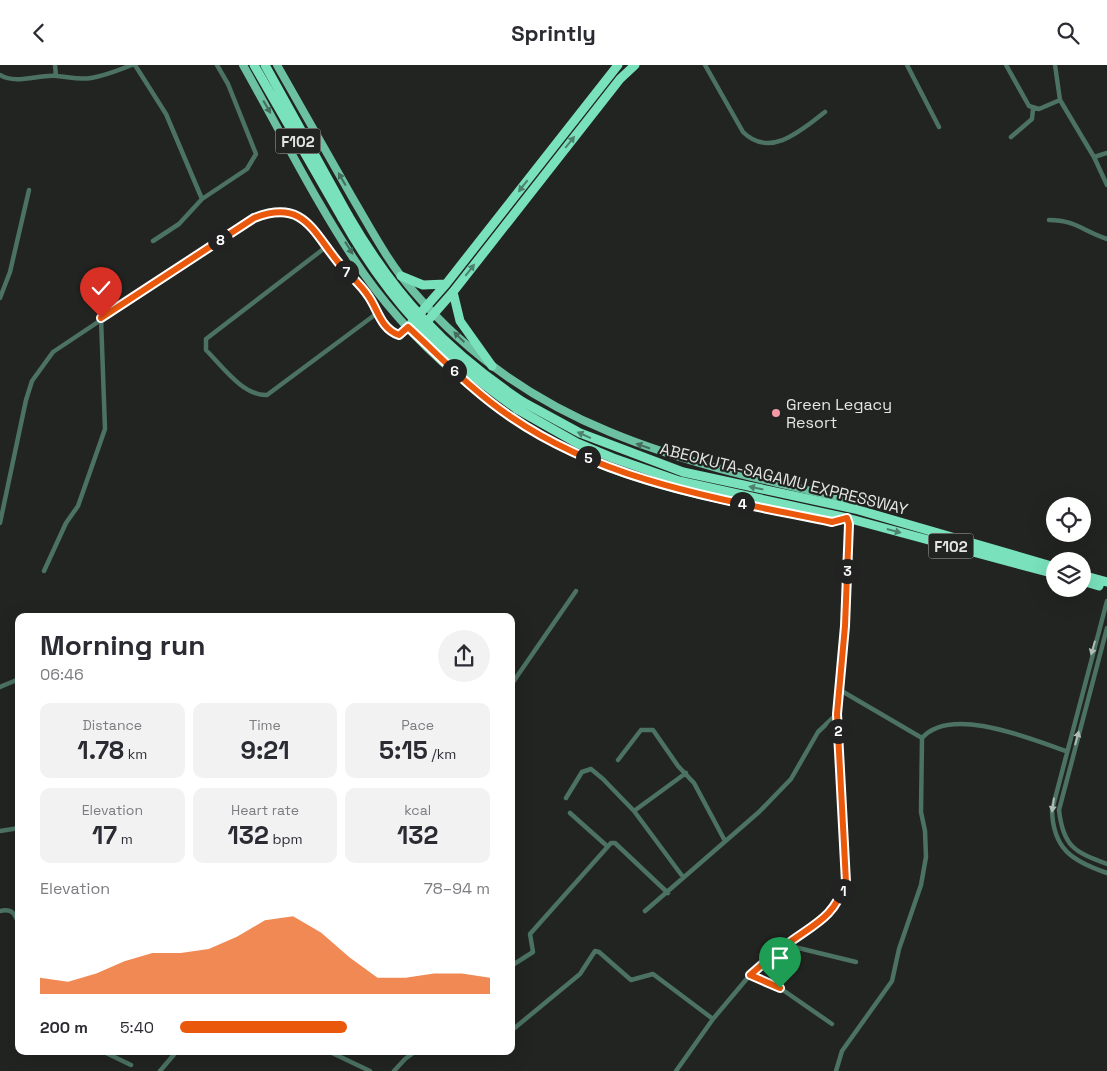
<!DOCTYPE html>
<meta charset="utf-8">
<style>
:root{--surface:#fff;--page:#f2f2f3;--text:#2b2b33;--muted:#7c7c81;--accent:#ea580c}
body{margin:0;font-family:"Space Grotesk",sans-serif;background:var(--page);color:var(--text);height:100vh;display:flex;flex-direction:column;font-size:19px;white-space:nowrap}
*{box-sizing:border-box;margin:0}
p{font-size:16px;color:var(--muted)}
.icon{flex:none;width:28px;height:28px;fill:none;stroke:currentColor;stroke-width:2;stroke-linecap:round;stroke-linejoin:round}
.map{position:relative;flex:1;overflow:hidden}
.details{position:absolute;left:15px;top:548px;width:500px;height:442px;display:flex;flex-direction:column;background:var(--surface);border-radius:10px;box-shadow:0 5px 20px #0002}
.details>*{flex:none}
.tools{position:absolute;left:1046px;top:432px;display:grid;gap:10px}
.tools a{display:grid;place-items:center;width:45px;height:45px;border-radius:50%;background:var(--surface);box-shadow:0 5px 20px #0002;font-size:25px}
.pin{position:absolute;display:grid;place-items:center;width:42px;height:42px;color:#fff;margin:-51px -21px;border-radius:50% 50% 50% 0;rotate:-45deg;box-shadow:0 0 5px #0007}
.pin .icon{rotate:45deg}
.km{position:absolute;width:25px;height:25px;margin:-12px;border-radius:50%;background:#222;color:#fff;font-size:14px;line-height:25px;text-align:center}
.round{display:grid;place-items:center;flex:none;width:52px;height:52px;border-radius:26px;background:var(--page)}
.headline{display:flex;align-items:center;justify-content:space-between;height:85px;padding:0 25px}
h1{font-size:28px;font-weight:700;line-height:38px}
.stats{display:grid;grid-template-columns:repeat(3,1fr);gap:8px;height:85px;padding:5px 25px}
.stats div{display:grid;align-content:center;border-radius:10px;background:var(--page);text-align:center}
.stats b{font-size:25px;font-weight:700}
.stats small{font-size:14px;font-weight:400}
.stats p{font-size:14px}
.chart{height:140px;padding:10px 25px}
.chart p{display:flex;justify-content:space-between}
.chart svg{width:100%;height:90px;margin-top:5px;fill:var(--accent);opacity:.7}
ul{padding:0 25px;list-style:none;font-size:16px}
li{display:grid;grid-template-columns:80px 60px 1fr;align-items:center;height:38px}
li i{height:12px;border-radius:6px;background:var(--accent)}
header{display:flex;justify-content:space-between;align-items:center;height:65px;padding:0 25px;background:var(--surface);font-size:22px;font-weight:700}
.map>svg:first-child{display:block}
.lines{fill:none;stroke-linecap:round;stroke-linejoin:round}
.street{stroke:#4b7263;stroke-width:4.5}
.primary{stroke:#6dc1a3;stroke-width:8}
.highway{stroke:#79e1bc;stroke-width:9}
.highway-bridge{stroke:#79e1bc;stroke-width:9}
.oneway{fill:#446b5c}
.oneway2{fill:#4e826e}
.oneway3{fill:#aebdb6}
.route-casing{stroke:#fff;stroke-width:10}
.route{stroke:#ea580c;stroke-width:6}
.poi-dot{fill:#f49aa6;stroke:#222421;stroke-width:2}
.labels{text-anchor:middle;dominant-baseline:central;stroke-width:4.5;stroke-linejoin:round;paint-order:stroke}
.shield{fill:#222421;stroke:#aaaba9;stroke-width:1}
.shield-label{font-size:15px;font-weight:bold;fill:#e4e5e3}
.poi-label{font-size:16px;fill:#e4e5e3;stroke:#222421;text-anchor:start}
.street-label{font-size:16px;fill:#e4e5e3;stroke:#222421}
</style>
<header><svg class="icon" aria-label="back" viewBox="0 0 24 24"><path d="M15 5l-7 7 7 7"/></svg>Sprintly<svg class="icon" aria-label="search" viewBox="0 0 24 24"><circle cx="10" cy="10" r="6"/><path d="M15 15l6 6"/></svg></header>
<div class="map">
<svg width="1107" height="1006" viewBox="0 0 1107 1006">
<rect width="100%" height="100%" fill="#222421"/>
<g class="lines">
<path class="street" d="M55,0L56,11
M135,0L166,49L202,134
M705,0L743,67C770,94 802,65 825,47
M907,0L939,62
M1006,0L1029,41L1039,44L1060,35
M1055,0L1060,35L1094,92L1107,88
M0,10C16,20 39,9 57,11C69,12 79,15 91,13C105,11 119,5 132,0
M1011,72L1032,54L1033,44
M1094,92L1107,120
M1049,155C1075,155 1083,166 1107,174
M153,176L179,159L202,134L247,104L256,89L228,19L217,0
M326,182L206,274V285C222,301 243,331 267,330L376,249
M0,233L10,207L29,125
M0,458L26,335L32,316L53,287L254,153C302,135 312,165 338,197C348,209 361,219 369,232C378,245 381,264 399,270L408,262
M44,506L66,458L78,441L105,364L101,253
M1107,536L1052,745C1053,784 1072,796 1107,808
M1107,563L1059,745C1063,781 1074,787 1107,799
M511,620L576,526
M0,622L19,614
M840,625L922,673
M618,695L641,665H653L678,701L694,718L725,776
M566,733L582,707L591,704L603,714L634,746L686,708
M634,746L683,812
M570,748L607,781
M0,766L19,763
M0,846C13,843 15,849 19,860
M645,846L759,747L791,714L818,667L837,649
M786,880L856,897
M511,901L533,887L530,869L611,778H615L668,828
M750,910L780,923L832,959
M511,966L580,909L595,886L599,887L631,915L653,909L713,954
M102,986L131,1000
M328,986L370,1006
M160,1006L177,986
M394,1006L405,994L416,986
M676,1006L713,954L750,910L786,880L827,851L840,834L846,817L837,649L845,561L849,459L847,455
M836,1006L842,986L892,916L899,884L921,820L926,792L925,766L921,747L922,673C951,640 1031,674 1066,686"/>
<path class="primary" d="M243,0C282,69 319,144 364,209C422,291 515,367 609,403C681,430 757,442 832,457L847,453
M277,0C302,44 327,88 352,132C371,164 389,199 414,227C532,364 678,396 846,434L855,444"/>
<path class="highway" d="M254,0L342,153
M265,0L348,150
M401,211L423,220L446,219
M453,227L460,256L492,301
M408,262L446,219L618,0
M416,269L453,227L620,14L635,0
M523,337L580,368L683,407L855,444L1055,502
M517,344L577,378L613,393L679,416L847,453L1055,509
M1082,510L1107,517
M1082,516L1099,521"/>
<path class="highway-bridge" d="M348,150C395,231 445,285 523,337
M342,153C389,236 439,289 517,344"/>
</g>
<defs><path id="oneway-solid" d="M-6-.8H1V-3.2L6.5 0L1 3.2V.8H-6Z" transform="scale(1.25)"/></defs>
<g class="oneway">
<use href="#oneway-solid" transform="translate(267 42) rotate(60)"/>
<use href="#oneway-solid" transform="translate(342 114) rotate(-120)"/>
<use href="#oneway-solid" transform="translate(349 183) rotate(58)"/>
<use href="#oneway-solid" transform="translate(459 272) rotate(-136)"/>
<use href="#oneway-solid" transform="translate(643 381) rotate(-161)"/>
</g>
<g class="oneway2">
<use href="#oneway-solid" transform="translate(570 77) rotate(-51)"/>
<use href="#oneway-solid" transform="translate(523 121) rotate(128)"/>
<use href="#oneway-solid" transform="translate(470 205) rotate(-52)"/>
<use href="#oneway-solid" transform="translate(584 370) rotate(-156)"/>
<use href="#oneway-solid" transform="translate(756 423) rotate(-168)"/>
<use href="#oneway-solid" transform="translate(894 466) rotate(15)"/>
</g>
<g class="oneway3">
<use href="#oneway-solid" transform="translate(1093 583) rotate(106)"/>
<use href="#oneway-solid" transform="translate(1077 673) rotate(-75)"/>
<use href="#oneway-solid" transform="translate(1053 740) rotate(98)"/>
</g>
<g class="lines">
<defs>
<path id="route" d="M101,253L254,153C303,134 312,165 338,197C348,209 361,219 369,232C378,245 381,264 399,270L408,262C442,293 472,326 511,352C606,417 721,434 832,457L847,453L849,459L845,561L837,649L846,817C833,854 815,858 786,880C773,889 762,900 750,910L780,923"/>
</defs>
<use href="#route" class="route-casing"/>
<use href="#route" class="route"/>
</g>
<circle class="poi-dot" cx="776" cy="348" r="5"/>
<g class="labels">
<g class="shield">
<rect x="275.5" y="63.5" width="45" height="25" rx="4"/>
<rect x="928.5" y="468.5" width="45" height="25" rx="4"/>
</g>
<g class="shield-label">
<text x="298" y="76">F102</text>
<text x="951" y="481">F102</text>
</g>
<g class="poi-label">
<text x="786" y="339">Green Legacy<tspan x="786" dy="18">Resort</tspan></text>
</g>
<g class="street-label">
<text transform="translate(784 414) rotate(14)">ABEOKUTA-SAGAMU EXPRESSWAY</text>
</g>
</g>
</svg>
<div class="tools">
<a><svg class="icon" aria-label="locate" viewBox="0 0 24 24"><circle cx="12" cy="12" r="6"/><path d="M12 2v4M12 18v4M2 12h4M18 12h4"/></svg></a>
<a><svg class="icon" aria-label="layers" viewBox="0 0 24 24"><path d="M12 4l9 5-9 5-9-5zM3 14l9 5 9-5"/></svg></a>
</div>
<div class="pin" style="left:780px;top:923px;background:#1e9e55"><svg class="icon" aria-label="arrive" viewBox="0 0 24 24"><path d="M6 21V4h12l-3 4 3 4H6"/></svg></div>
<div class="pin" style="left:101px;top:253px;background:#d93025"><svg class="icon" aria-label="check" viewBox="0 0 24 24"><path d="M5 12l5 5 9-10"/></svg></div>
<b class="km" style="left:843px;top:826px">1</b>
<b class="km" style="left:838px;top:666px">2</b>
<b class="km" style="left:847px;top:506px">3</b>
<b class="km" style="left:742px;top:439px">4</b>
<b class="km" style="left:588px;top:393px">5</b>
<b class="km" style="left:454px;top:306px">6</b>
<b class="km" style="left:346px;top:207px">7</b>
<b class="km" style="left:220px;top:175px">8</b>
<section class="details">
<div class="headline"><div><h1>Morning run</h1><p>06:46</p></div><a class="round"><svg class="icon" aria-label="share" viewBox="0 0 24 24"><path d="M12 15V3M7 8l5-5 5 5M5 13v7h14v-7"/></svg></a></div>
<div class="stats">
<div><p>Distance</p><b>1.78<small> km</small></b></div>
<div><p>Time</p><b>9:21</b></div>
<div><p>Pace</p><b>5:15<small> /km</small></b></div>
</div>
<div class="stats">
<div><p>Elevation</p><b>17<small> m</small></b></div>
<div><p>Heart rate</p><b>132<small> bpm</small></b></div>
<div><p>kcal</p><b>132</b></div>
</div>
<div class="chart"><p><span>Elevation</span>78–94 m</p>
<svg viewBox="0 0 160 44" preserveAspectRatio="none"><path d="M0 44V36L10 38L20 34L30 28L40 24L50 24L60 22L70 16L80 8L90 6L100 14L110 26L120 36L130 36L140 34L150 34L160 36V44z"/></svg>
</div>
<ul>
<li><b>200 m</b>5:40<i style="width:54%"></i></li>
</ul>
</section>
</div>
